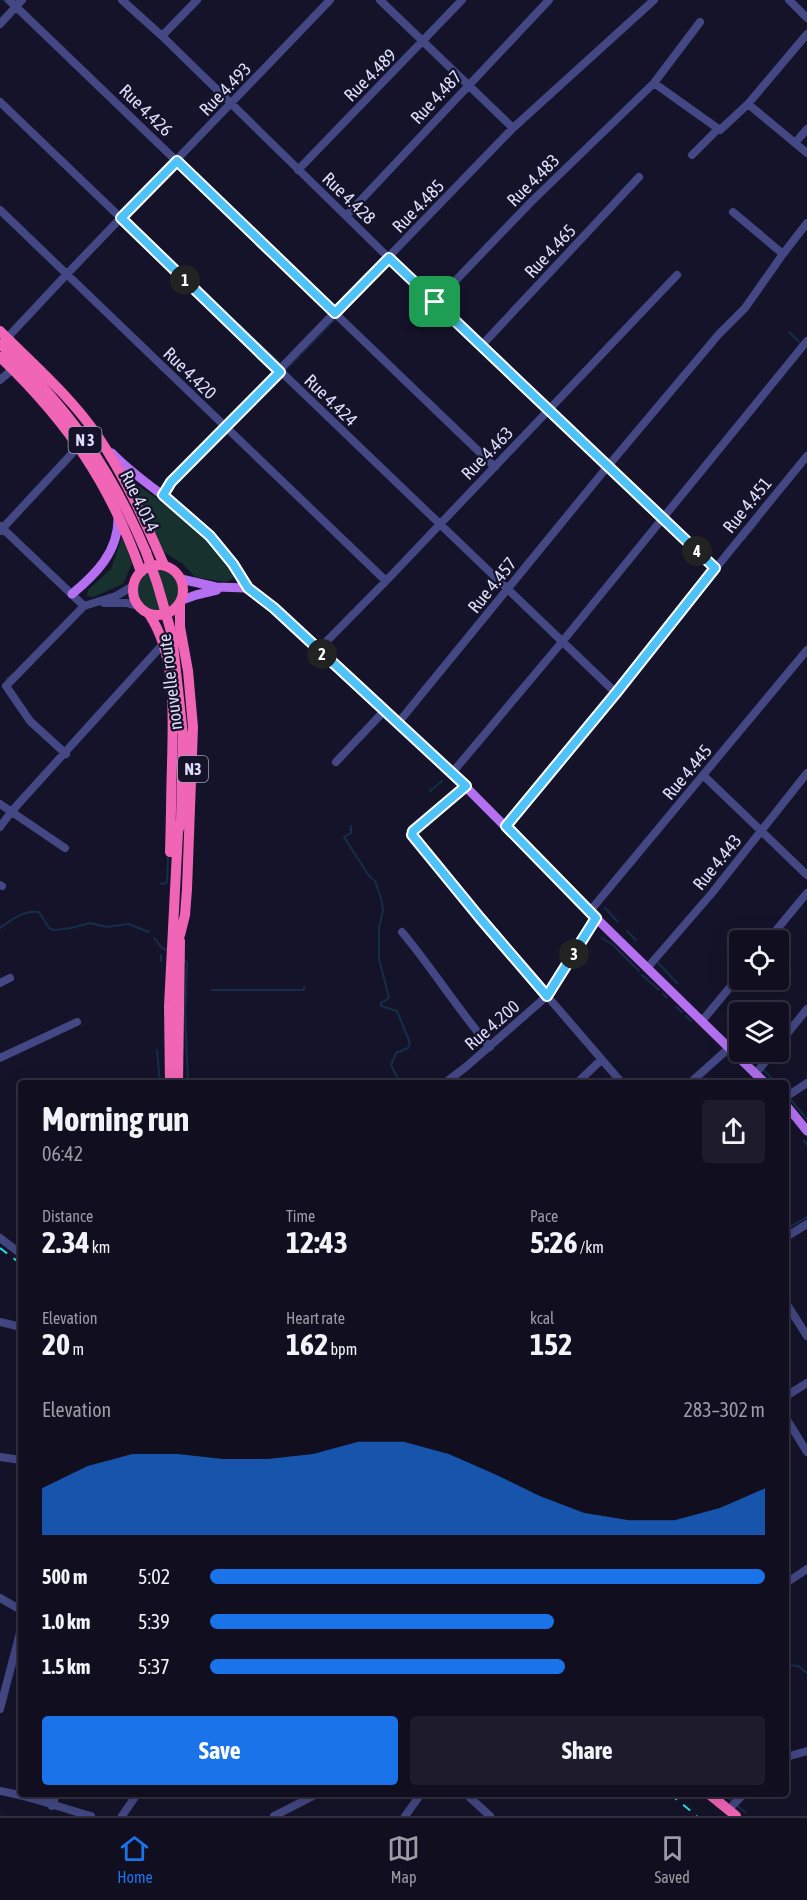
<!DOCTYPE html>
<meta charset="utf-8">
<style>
:root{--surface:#100e1f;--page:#1e1c2c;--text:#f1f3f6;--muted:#9c9ca4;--line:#302e3d;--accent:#1a73e8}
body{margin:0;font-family:"Asap Condensed",sans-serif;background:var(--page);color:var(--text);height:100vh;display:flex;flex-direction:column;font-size:22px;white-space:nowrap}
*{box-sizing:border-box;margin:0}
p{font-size:20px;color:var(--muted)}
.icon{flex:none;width:33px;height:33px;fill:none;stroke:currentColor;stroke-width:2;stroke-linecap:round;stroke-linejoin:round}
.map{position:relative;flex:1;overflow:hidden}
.details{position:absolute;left:18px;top:1080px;width:771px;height:717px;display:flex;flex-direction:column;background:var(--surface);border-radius:6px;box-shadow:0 6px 24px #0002,0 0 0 2px var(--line)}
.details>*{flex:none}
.buttons{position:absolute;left:729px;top:930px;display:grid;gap:12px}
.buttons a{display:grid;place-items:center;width:60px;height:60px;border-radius:6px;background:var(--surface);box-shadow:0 6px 24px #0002,0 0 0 2px var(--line);font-size:30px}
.pin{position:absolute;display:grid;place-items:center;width:51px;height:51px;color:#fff;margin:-26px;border-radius:12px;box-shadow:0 3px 9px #0006}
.km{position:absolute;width:30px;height:30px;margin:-15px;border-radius:50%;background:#222;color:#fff;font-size:16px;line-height:30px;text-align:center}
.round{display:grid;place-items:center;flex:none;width:63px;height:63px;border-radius:6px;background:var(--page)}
.overview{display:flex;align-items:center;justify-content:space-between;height:102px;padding:0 24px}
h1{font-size:33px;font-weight:700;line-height:45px}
.metrics{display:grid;grid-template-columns:repeat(3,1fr);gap:9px;height:102px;padding:6px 24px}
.metrics div{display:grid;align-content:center}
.metrics b{font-size:30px;font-weight:700}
.metrics small{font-size:16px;font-weight:400}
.metrics p{font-size:16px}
.chart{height:168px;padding:12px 24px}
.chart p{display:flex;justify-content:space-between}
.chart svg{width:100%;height:108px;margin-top:6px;fill:var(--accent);opacity:.7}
.button{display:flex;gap:12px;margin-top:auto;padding:12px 24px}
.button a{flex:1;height:69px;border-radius:6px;background:var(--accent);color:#fff;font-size:24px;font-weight:700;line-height:69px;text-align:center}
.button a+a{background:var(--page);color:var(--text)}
ul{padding:0 24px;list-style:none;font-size:20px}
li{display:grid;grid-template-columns:96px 72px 1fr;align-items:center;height:45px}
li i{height:15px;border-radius:8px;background:var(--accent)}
.tab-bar{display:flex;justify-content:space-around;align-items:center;height:84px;border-top:2px solid var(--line);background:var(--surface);font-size:16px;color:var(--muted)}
.tab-bar a{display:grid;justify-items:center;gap:3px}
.tab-bar .current{color:var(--accent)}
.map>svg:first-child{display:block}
.green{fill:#17322e}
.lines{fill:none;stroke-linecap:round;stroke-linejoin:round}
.stream{stroke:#152e4b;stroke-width:2}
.minor{stroke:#434783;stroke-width:8}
.major{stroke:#b470f1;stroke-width:9}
.highway{stroke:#f065b5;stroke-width:10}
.rail{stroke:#1de7e8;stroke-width:2;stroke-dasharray:9 8;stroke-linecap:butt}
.highway-bridge{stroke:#f065b5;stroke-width:10}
.route-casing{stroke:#fff;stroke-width:12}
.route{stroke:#4fc3f7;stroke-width:8}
.labels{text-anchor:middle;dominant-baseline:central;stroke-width:4.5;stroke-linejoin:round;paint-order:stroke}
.shield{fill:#151329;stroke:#a2a1bd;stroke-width:1.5}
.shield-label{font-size:16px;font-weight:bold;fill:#dfdefc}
.street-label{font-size:18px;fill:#dfdefc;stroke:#151329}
</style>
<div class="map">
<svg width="807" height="1816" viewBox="0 0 807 1816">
<rect width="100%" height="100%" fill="#151329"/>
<path class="green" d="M130,480C169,506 209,535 234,575L233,579L225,582L195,577L183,564L164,552Z
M122,537L132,564L123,584L93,597L87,596L88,590L111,569Z
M138 590a20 20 0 1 1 40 0a20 20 0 1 1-40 0Z"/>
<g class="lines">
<path class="stream" d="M3,0L7,3
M152,243L159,249
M162,251L200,287
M216,303L234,320
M240,325L250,335
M789,332L799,342
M252,337L279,362
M302,353L334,320
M286,371L285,370L300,355
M743,540L759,521
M674,627L685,612
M6,679L13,674
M430,791L442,781
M351,826V833L344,837L369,876L375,881L381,898L383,910L379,928V959L389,998L381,1003V1006L397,1011L410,1043L408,1048L396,1053L391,1065L400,1083
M167,882L168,858
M161,884L166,883
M605,908L618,922
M0,928C11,920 24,910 39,912L49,928L54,930L71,928L90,923L107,927L128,924L149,932
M627,931L636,940
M154,938L162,948L169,951
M602,938L613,945L639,971
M184,960L187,963L185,1012L188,1083
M161,961V955
M658,963L677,983
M642,975L659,990
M212,990H304V987
M663,994L667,998
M676,1007L682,1012
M686,1016L691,1021
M157,1050L160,1083
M762,1068L776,1083
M790,1099L807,1119
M804,1141L807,1145
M786,1229L807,1217
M786,1653L788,1665L798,1666L807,1673
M723,1794L745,1812"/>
<path class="minor" d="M9,0L495,467
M122,0L162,36L389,258L715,568
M380,0L513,128
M789,0L807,18
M0,24L22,0
M162,36L197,0
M654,83L720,130L748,104L807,34
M0,102L616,693
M748,104L807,153
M795,143L807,129
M692,155L717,130
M298,170L462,0
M0,210L386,581
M733,212L783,254L807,223
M346,216L549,0
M435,302L530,203L654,83L700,22
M7,338L66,275L330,0
M482,345L639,177
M0,380L13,369
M163,495L171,482L513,128L654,0
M0,526L84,606
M0,531L79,446
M104,603H127L139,606
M318,650L386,581L677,275
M398,723L608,466L719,334L745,308L783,254
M66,754L30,721L6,686L84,606L116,596L133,586
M336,762L385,710
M452,773L562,642L807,341
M704,776L807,875
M466,786L413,831V837L480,918L622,1083
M0,804L65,848
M506,826C608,704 706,579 807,456
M0,827L11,812L164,643
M0,885L2,886
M590,911L807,650
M402,932C433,969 458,1010 490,1047
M768,940L807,893
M648,967L712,893L807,773
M0,983L10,978
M702,1021L740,975
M778,1045L807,1009
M0,1058L77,1022
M756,1073L773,1052
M445,1083L467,1066L547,996L596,918
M577,1083L601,1060
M690,1083L729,1048
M786,1097L807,1083
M786,1237L807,1224
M0,1238L21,1254
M786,1303L807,1336
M0,1322L21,1327
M786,1396L807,1383
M786,1418L807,1452
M0,1457L21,1460
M786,1583L807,1569
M0,1598L21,1610
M0,1709L21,1629
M786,1757L807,1751
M0,1791C31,1796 61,1808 91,1816
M466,1794L490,1816
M733,1805L744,1794
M52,1806L56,1794
M122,1816L137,1794
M274,1816L317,1794
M405,1816L421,1794"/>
<path class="major" d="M112,453C135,477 163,494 188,515C212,536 231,561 247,588
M181,579L216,587L247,588L274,608L452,773L596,918L765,1083
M72,594C96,574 118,552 118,519
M182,600L196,595L217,590
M786,1105L807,1131"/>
<path class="highway" d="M0,331C33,364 70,396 97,435C124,475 145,521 164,565
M0,344C68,407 110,467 146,552
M0,357C67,421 110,483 141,572
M133 590a25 25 0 1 1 50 0a25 25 0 1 1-50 0Z
M149,614C177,656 173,715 172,764C171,793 171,823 170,852
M180,935L185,915L187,889L193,727L188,671L180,627V604
M170,1083L169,1006L178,832L181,821L183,735L172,635
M178,1083L180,941
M709,1794L736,1816"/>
<path class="rail" d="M0,1248L21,1264
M670,1794L697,1816"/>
<path class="highway-bridge" d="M146,552L157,583L172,635"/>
</g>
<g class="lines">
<defs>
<path id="route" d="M177,161L335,313L389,258L715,568L616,693L506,826L596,918L547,996L480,918L412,835L413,831L466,786L274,608L248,588L233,564L210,536L163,495L171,482L280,372L121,218Z"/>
</defs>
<use href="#route" class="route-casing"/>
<use href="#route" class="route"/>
</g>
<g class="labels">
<g class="shield">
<rect x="68.5" y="427" width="33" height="26" rx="4.5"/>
<rect x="178" y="756" width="30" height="26" rx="4.5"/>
</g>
<g class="shield-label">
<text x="85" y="440">N 3</text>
<text x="193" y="769">N3</text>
</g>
<g class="street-label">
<text transform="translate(370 75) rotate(-45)">Rue 4.489</text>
<text transform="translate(225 89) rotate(-46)">Rue 4.493</text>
<text transform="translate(436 97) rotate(-47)">Rue 4.487</text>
<text transform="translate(146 110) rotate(44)">Rue 4.426</text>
<text transform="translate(533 180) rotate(-45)">Rue 4.483</text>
<text transform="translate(349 198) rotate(44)">Rue 4.428</text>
<text transform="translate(418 206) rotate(-46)">Rue 4.485</text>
<text transform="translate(550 251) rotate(-47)">Rue 4.465</text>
<text transform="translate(190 373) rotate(44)">Rue 4.420</text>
<text transform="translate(331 400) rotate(44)">Rue 4.424</text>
<text transform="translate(487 453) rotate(-46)">Rue 4.463</text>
<text transform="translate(140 501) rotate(64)">Rue 4.014</text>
<text transform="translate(747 505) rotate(-51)">Rue 4.451</text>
<text transform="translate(492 585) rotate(-51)">Rue 4.457</text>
<text transform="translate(170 682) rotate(-97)">nouvelle route</text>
<text transform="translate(687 772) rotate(-50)">Rue 4.445</text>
<text transform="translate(717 862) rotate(-51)">Rue 4.443</text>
<text transform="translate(492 1025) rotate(-41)">Rue 4.200</text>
</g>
</g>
</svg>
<div class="buttons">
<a><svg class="icon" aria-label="locate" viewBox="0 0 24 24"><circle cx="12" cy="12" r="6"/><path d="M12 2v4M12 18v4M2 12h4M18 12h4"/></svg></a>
<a><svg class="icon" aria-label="layers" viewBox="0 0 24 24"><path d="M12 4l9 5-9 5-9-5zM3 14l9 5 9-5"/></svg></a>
</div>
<div class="pin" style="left:435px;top:302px;background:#1e9e55"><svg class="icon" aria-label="arrive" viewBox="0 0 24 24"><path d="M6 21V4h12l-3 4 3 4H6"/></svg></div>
<b class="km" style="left:185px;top:280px">1</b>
<b class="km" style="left:322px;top:654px">2</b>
<b class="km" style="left:574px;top:954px">3</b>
<b class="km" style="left:697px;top:551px">4</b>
<section class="details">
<div class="overview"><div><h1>Morning run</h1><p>06:42</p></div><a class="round"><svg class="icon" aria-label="share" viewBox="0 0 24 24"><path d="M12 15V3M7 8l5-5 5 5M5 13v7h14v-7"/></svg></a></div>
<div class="metrics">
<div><p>Distance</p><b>2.34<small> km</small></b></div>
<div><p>Time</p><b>12:43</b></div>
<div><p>Pace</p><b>5:26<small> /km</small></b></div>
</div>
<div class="metrics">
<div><p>Elevation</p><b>20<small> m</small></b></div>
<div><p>Heart rate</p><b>162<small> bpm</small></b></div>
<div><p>kcal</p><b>152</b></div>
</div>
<div class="chart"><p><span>Elevation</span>283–302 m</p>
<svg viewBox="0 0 160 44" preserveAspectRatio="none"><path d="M0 44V25L10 16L20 11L30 11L40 13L50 13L60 11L70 6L80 6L90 11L100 19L110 28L120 35L130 38L140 38L150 33L160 25V44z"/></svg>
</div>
<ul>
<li><b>500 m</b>5:02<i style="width:100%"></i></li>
<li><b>1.0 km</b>5:39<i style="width:62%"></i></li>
<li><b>1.5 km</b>5:37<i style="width:64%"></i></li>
</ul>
<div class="button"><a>Save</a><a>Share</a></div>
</section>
</div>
<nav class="tab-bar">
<a class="current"><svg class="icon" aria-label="home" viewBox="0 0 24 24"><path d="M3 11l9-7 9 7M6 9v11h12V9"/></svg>Home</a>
<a><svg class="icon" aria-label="map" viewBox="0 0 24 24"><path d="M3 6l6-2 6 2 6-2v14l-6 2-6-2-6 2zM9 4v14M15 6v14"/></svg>Map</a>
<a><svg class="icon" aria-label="saved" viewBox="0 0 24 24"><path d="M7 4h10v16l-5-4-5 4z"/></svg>Saved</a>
</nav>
